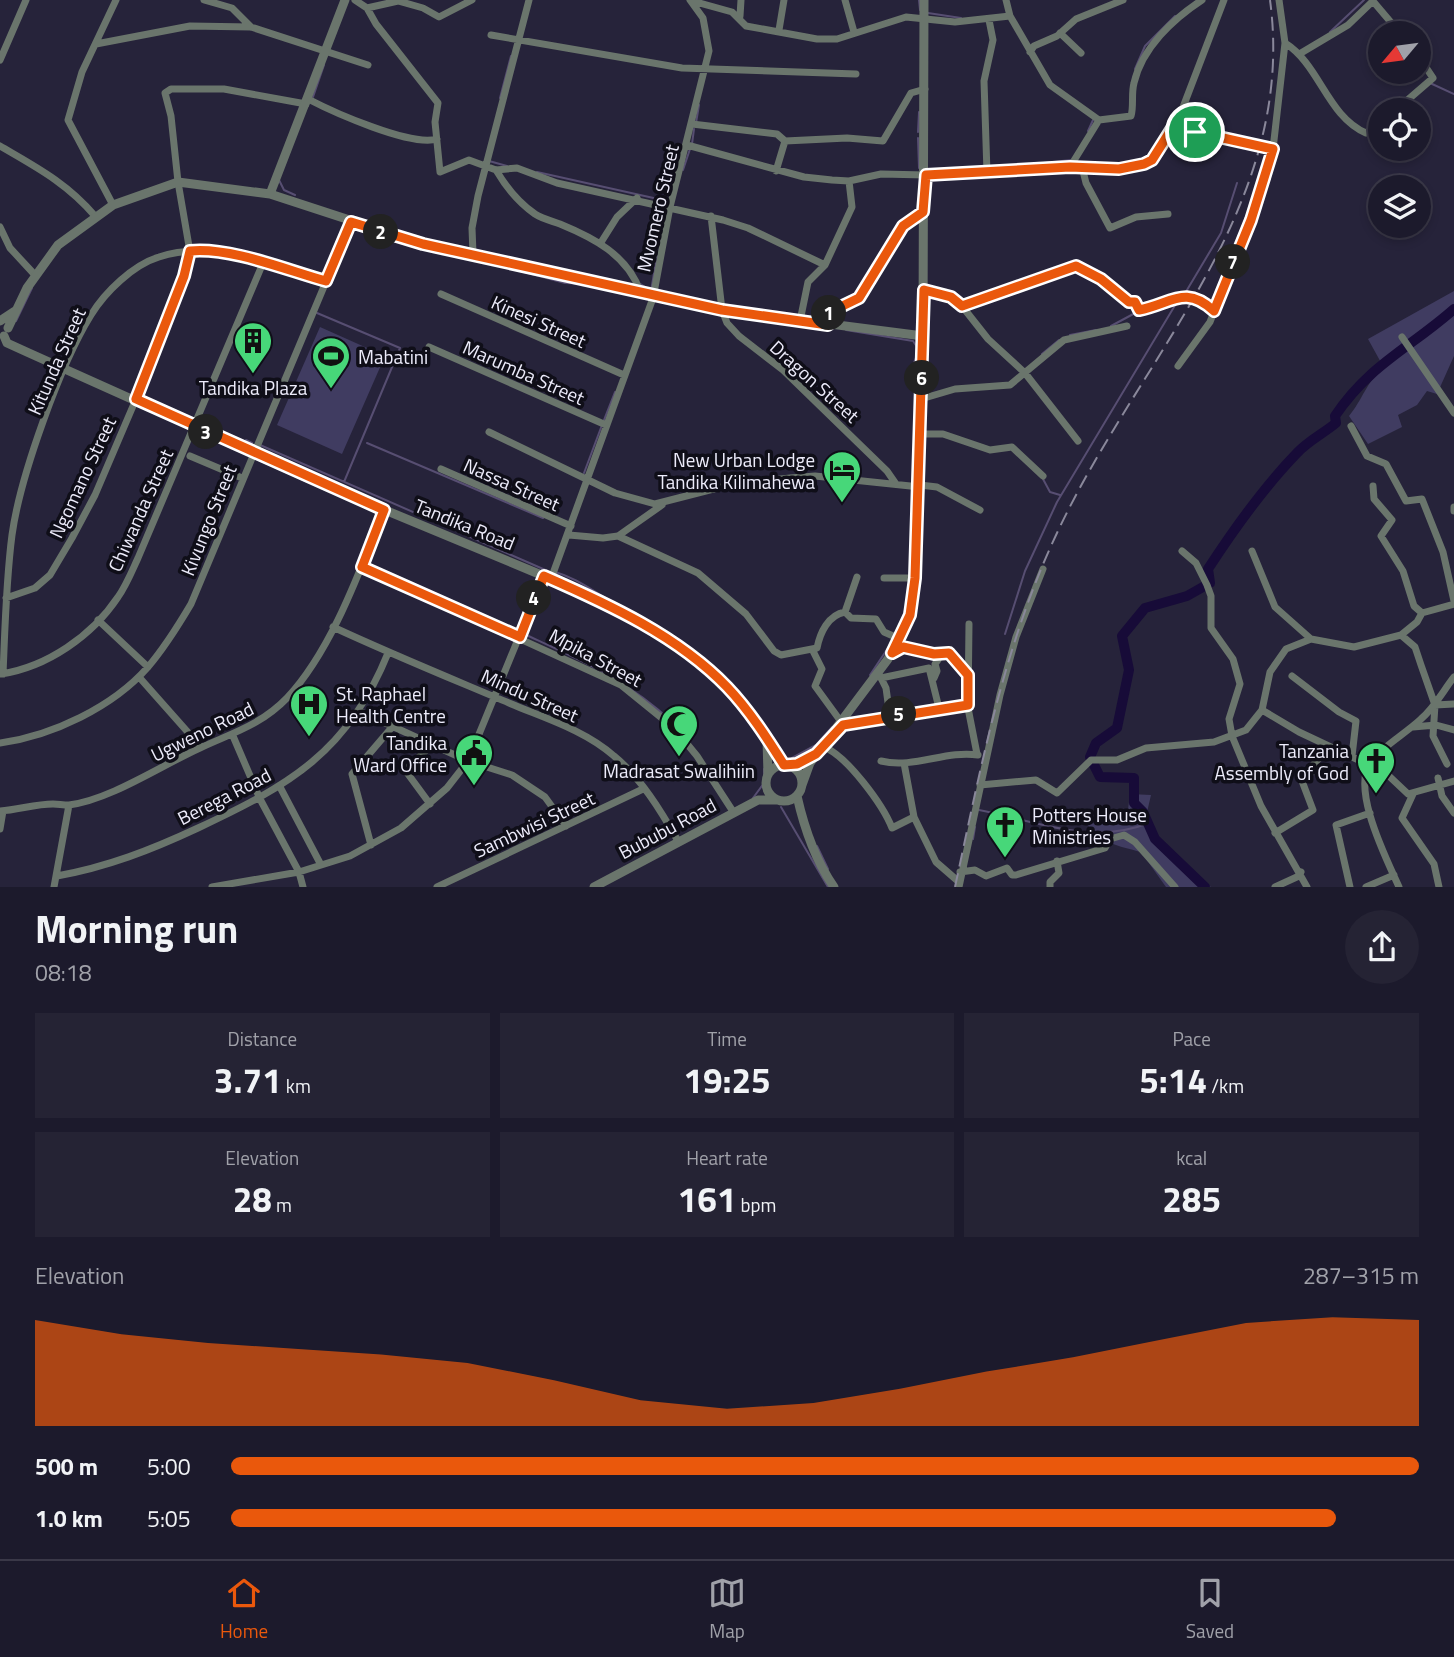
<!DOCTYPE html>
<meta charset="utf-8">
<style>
:root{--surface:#1c1a2c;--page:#252334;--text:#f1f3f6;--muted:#a0a1a9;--line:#3a3848;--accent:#ea580c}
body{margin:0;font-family:"Titillium Web",sans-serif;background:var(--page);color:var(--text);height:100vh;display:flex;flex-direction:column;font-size:26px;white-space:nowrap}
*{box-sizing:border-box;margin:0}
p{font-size:23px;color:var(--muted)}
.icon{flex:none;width:38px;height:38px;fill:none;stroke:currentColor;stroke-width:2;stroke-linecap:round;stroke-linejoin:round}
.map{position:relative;height:887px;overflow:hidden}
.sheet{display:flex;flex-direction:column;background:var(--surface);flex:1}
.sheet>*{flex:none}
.needle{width:46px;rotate:241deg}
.controls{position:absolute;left:1368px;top:21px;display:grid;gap:14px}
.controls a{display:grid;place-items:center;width:63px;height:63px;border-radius:50%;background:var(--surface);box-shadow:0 4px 10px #0003,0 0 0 2px var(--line);font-size:35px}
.pin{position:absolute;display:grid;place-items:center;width:60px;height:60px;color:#fff;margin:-30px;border:4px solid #fff;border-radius:50%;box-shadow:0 2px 7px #0007}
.km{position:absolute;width:35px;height:35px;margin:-18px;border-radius:50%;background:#222;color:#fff;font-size:19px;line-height:35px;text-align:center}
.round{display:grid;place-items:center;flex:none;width:74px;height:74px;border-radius:37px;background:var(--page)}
.overview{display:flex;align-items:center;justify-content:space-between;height:119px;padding:0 35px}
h1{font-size:38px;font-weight:700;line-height:52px}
.figures{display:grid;grid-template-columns:repeat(3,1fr);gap:10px;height:119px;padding:7px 35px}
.figures div{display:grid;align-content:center;border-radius:0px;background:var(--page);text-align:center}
.figures b{font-size:35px;font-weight:700}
.figures small{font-size:19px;font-weight:400}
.figures p{font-size:19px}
.chart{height:196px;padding:14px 35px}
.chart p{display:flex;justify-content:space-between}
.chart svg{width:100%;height:126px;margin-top:7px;fill:var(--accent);opacity:.7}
ul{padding:0 35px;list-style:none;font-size:23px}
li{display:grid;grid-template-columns:112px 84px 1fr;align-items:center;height:52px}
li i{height:18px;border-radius:9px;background:var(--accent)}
.tab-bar{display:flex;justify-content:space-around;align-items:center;height:98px;border-top:2px solid var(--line);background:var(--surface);font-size:19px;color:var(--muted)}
.tab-bar a{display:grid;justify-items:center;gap:4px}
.tab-bar .on{color:var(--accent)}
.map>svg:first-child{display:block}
.green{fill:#403c61}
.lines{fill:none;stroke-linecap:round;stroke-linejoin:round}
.stream{stroke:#574e72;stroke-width:2}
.river{stroke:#170b38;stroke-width:10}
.minor{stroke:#6a756c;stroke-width:7}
.tertiary{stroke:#6a756c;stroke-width:9}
.rail{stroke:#8a889b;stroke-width:2;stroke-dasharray:14 7;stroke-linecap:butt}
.route-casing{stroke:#fff;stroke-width:14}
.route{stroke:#ea580c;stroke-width:9}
.labels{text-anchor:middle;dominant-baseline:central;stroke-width:7;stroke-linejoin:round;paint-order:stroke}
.street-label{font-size:19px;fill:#edecfb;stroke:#0f0e18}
.poi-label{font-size:19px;fill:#edecfb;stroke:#0f0e18;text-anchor:start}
</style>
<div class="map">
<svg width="1454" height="887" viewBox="0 0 1454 887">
<rect width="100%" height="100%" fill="#26233a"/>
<path class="green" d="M1454,291V356L1437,394L1427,391L1417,405L1398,415L1402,427L1368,444L1349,416C1362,401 1367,380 1384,368L1368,339Z
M320,327L385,356L342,454L277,425Z
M1130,794L1151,795L1145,821L1183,869L1211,887H1166L1141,852C1118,846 1101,843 1086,823L1126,825Z"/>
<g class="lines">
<path class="stream" d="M919,0L920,10
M928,13L961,18
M1330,32L1364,0
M1135,69L1145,46L1175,16
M1430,83L1454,94
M313,97L324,65
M500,98L511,56
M696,123L699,105
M1088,131L1093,120
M918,132L919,112
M918,138L919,168
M692,144L694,129
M489,161L507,166
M1016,166L1071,160
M989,167L1013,166
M928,169L943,171
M970,169L985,167
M683,170L690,149
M537,172L667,201
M279,180L284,190L295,195
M354,226L377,234
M659,247L664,218
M498,265L565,283L593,284
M639,283L651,291L657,256
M1184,295L1221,233L1237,183
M317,313L400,348L344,482
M16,321L32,288
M1111,326L1137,312
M846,330L913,341L919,350L913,365C924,395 913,431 916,462
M1070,335L1096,330
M1042,354L1059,340
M604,420L615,392
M246,440L252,443
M367,443L543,518
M260,445L550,572
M584,473L602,425
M1043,479L1050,492L1060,495
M912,531L914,488
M555,572C577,578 594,592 613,602C651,624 692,643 721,676
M915,610L920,538
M902,621L906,606
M524,634C578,659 628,680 672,722
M1005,634L1025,571L1057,502L1177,302
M870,675L894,639
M792,758L816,745L832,727
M753,798L764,783V769
M781,807L828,887
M979,810C1036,821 1091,846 1149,823
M973,839L975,827
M817,846L828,869"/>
<path class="river" d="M1205,887L1155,839L1143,812L1134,803V778L1100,777L1090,757L1096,743L1117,728L1129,670L1122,636L1145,608L1187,596L1210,583L1208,569C1234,529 1263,488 1297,453C1308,441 1324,433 1336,423L1335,416C1370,364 1410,348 1454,309"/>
<path class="minor" d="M204,0L232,8L251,27
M355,0L367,8L376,24L438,103L435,122L440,172L469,160L496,170L517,168L557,183L723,220L748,228L825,265
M845,0L854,32
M1006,0L1010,16L1050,85L1099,120L1131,116C1134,106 1131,94 1134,83C1142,48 1173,19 1202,0
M1372,0L1400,33
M692,1L732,12L746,26L817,39H837L906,17L955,22L1010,16
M367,8L398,1L423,8L439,17L472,0
M740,16L741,0
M779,30L784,0
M1060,33L1081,53
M491,35L682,68L856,74
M1285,43C1320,65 1327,116 1366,133L1381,123
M96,44L190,26L251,27L368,65
M1030,52L1034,46L1057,36L1076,19L1123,0
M1301,53L1348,25L1373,1
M0,60L26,0
M308,99C333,112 411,147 437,139
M1396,110L1433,78L1419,57
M692,124L777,134L785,141
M1171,130L1185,129L1273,149
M687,145L804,177L832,180L849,181L881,174L926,175L1070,167L1119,169L1144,164L1151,160L1180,115L1224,0
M0,146C36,167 67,183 95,216
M1070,167L1099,120
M1082,167L1086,183L1110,228L1136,217L1168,214
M496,170C506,187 519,203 535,214C543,219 552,221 560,224C594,238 627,255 640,291
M776,171L785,141L847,138L883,141L911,93L925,89
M987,173L984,81L993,40L989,20
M113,205L68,120L82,72L116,0
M711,216L722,310L727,323L739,336L783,370L887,471L896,484
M0,227L10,248L35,275
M600,244L617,217L637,198
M473,254L472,228L478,196L529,0
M924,290L958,301L988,339L1025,373L1078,441
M441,294L624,375
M962,306L1076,266L1101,279L1129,302H1135L1139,310C1170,304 1186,284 1214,311
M800,321L808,282L825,265L852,207L849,181
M828,325L830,312L859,298L897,234L911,218L923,212
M1402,337L1454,413
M429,347L606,425
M1178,366L1210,322L1265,181L1273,149L1285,43L1279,0
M921,399L955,389L1010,385L1064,340L1127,326
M1351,426L1367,456L1386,464L1406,501L1422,499L1443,552L1454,601
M489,432L615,493L655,504L733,484L790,478L815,476L920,487
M920,434H943L990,450L1012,447L1043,476
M190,456L242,478
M441,469L571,526
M920,485L937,487L980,510
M1373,486L1374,499L1392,520L1381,536L1403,571L1414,606L1422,613
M1454,507V511
M569,535L603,538L618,536L662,505
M618,536L698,573L746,614L774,651L781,655L817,648C820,633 828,615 845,612L857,577
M1182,551L1196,563L1207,585L1211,596V628L1233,659L1240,684L1229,719L1232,736L1261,806L1307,887
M1252,551L1275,607L1311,639
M362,567L621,685L674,728L697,756L734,813
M884,578H915
M551,579L653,298L670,207L709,51L703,18L690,0
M6,598L35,588L50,575L72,538L95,495L136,399L184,276L190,252L178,182L171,116L165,93L171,89H224L306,104
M845,612L851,618L876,619L884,632L900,639
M98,620L148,667
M969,624L968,708L977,754
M333,627C391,654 450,678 509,703C544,718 585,730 614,756C641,778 661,811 678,841
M1401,635L1417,622L1422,613L1454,604
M813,651L822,669L815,686L842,723
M892,653L903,647L934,654L949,653L968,675
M934,654L938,660L935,664L937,671L934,678
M1,674C47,667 92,636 118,597C126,586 132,571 138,558L263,263
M3,674C5,628 6,581 12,535C20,477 60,365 91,315C105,292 133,265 159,257C212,239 275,266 326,281
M880,676L886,688L890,717
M1292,676L1339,712L1356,721L1352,756
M139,677L201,747
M881,678L929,668L939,708
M1435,705L1454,704
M359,711L468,761L512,775L545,797L566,826
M1413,727L1436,725L1454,730
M838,728L909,712L968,705
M233,736L260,799L299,872L303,887
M0,743C52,736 113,707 148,667C165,647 178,626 191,604L351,222
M824,747C847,756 883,805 892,828L914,817
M1372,760L1408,794L1454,781
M881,761C914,769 946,750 978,755
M904,763L914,817L936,862L959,882
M1369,765L1299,732L1262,710L1270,672L1286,649L1311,639L1354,647L1401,635L1415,647L1421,665L1435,705L1433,736L1447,764
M1438,778L1442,796L1454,813
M980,785L1036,780L1057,793L1091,760H1117L1146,748L1214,742L1246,730L1262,710
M280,787L321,865
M1413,794L1402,818L1434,864L1439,887
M430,804L405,770L433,744
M0,811C18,810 35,804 53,804C58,804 63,805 69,805C110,800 162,765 200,748C232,733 261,725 287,698C332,650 360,570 384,510
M0,829L3,811
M1275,833L1313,810L1302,781L1313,771V765L1329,747
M371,845L352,774L393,726
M960,872L975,870L986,876L1007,868L1012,875H1016L1105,848L1110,839L1124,835L1135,842L1175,887
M57,876C107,867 151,850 198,828C290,785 348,752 388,653
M54,887L69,805
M212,887L299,872L350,856L401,828L447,788L468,761L544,576
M437,887L643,789
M959,887L1000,695L1016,637L1043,569
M1050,887V882L1059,873L1057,861
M1275,887L1299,876L1301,872
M1350,887L1336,825L1370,813
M1366,887L1394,875
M1399,887C1387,860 1349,786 1372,760C1385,745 1406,733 1421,719C1435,707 1443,691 1454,677"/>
<path class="tertiary" d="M270,194L345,0
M0,321L15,311
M8,328L27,288L58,245L113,205L178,182L270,194L423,244L722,310L923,336
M4,336L7,343L29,353L303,476L551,579L630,618L678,646L727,687L752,717L784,765
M767,740L768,775
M786,765L815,755
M766 783a18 18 0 1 1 36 0a18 18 0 1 1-36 0Z
M802,785L810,763L888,659L910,615L920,487L923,336L924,0
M797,796C804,827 815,860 834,887
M594,887L758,800H777"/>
<path class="rail" d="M955,887C981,766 1004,645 1057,533C1138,359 1298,207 1270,0"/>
</g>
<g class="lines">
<defs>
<path id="route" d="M1178,128L1273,149L1251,220L1214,311C1185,284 1171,304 1139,310L1135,302H1129L1101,279L1076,266L962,306L951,297L924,290L915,578L910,615L892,653L903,647L934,654L949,653L968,675V705L843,725L816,754L797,764L784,765C767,738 749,710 727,687C678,636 608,604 544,576L520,637L362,567L384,510L136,399L184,276L190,251C231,247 286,270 326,281L351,222L423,244L722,310L828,325L830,312L859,298L903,226L923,212L926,175L1070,167L1119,169L1144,164L1152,160L1171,130Z"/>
</defs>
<use href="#route" class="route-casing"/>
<use href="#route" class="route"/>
</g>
<defs>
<symbol id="building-pin" viewBox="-11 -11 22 30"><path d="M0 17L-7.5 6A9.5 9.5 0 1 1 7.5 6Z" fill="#47d779" stroke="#0f0e18"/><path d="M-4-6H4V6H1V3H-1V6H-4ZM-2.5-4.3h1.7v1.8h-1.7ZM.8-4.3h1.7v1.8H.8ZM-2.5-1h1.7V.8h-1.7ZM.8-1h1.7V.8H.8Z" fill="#111"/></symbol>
<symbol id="stadium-pin" viewBox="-11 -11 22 30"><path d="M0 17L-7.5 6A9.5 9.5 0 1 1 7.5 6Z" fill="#47d779" stroke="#0f0e18"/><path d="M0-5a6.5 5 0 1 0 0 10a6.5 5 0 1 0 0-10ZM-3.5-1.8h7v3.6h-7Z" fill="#111"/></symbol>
<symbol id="hotel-pin" viewBox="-11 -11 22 30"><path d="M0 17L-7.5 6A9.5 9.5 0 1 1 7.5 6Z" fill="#47d779" stroke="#0f0e18"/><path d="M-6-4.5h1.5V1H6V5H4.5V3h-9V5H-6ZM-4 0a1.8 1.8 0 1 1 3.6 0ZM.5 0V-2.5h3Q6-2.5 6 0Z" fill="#111"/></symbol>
<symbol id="hospital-pin" viewBox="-11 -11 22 30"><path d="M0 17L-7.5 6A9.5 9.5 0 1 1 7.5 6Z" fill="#47d779" stroke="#0f0e18"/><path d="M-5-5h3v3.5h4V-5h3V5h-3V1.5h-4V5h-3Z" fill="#111"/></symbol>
<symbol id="mosque-pin" viewBox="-11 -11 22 30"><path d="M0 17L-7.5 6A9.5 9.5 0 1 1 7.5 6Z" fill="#47d779" stroke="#0f0e18"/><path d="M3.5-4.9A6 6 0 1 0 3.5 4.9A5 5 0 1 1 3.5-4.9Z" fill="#111"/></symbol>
<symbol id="civic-pin" viewBox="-11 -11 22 30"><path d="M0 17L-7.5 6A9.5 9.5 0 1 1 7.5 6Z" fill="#47d779" stroke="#0f0e18"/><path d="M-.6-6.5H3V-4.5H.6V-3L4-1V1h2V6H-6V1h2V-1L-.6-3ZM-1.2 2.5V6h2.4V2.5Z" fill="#111"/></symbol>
<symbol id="church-pin" viewBox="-11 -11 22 30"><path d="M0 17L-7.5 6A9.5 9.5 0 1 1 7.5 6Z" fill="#47d779" stroke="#0f0e18"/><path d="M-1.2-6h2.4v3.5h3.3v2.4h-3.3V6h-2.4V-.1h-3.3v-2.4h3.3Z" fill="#111"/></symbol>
</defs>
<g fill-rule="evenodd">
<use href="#building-pin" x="231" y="319" width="44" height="60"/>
<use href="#stadium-pin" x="309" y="334" width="44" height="60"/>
<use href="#hotel-pin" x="820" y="448" width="44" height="60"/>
<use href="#hospital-pin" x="287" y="682" width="44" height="60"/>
<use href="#mosque-pin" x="657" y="702" width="44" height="60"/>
<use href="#civic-pin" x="452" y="731" width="44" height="60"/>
<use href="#church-pin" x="1354" y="739" width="44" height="60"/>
<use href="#church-pin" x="983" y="803" width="44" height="60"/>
</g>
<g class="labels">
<g class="street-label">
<text transform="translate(657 208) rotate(-77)">Mvomero Street</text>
<text transform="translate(539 321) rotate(24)">Kinesi Street</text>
<text transform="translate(56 361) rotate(-66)">Kitunda Street</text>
<text transform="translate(524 372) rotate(24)">Marumba Street</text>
<text transform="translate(815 381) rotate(42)">Dragon Street</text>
<text transform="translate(82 477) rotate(-65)">Ngomano Street</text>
<text transform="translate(512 484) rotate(24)">Nassa Street</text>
<text transform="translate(140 510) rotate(-66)">Chiwanda Street</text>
<text transform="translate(208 520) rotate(-68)">Kivungo Street</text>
<text transform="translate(465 524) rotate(22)">Tandika Road</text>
<text transform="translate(596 657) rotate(28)">Mpika Street</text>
<text transform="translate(530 695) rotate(24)">Mindu Street</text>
<text transform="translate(202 731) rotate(-26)">Ugweno Road</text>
<text transform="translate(224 796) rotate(-27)">Berega Road</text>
<text transform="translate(534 824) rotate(-25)">Sambwisi Street</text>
<text transform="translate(667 828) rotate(-28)">Bububu Road</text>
</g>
<g class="poi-label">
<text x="358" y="356">Mabatini</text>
<text x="253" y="387" text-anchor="middle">Tandika Plaza</text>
<text x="815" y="459" text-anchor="end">New Urban Lodge<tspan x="815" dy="22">Tandika Kilimahewa</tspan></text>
<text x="336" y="693">St. Raphael<tspan x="336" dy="22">Health Centre</tspan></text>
<text x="447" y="742" text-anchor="end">Tandika<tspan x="447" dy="22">Ward Office</tspan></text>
<text x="1349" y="750" text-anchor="end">Tanzania<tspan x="1349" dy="22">Assembly of God</tspan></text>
<text x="679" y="770" text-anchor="middle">Madrasat Swalihiin</text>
<text x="1032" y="814">Potters House<tspan x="1032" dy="22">Ministries</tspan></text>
</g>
</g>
</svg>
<div class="controls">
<a><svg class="needle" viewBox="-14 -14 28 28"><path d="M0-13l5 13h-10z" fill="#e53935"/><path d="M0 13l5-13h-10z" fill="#a0a1a9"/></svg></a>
<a><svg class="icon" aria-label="locate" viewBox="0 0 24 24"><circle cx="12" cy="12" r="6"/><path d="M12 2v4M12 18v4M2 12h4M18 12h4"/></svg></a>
<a><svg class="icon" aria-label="layers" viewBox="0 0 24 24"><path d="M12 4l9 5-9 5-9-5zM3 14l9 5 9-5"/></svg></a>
</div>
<div class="pin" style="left:1195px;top:132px;background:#1e9e55"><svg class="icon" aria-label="arrive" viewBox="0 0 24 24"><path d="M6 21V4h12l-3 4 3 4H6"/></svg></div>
<b class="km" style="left:829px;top:313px">1</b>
<b class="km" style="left:381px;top:232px">2</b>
<b class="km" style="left:206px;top:432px">3</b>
<b class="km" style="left:534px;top:598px">4</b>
<b class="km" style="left:899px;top:714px">5</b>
<b class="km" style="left:922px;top:378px">6</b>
<b class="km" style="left:1233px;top:262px">7</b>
</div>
<section class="sheet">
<div class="overview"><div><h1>Morning run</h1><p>08:18</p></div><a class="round"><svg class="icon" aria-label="share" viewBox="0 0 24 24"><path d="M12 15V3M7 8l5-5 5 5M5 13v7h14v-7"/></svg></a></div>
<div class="figures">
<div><p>Distance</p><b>3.71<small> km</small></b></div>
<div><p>Time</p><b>19:25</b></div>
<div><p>Pace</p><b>5:14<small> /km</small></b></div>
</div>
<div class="figures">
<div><p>Elevation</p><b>28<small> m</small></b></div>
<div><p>Heart rate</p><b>161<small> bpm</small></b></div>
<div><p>kcal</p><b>285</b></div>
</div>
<div class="chart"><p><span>Elevation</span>287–315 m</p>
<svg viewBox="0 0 160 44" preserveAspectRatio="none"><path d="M0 44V7L10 12L20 15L30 17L40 19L50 22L60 28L70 35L80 38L90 36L100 31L110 25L120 20L130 14L140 8L150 6L160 7V44z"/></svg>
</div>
<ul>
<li><b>500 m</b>5:00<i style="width:100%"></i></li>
<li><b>1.0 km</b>5:05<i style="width:93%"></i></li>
</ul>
</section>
<nav class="tab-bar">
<a class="on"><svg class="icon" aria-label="home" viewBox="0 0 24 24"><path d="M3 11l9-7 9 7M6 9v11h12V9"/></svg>Home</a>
<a><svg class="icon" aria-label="map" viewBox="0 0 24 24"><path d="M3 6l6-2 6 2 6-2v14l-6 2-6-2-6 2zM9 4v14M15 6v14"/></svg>Map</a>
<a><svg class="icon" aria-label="saved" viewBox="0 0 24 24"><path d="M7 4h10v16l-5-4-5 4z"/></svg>Saved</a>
</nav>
